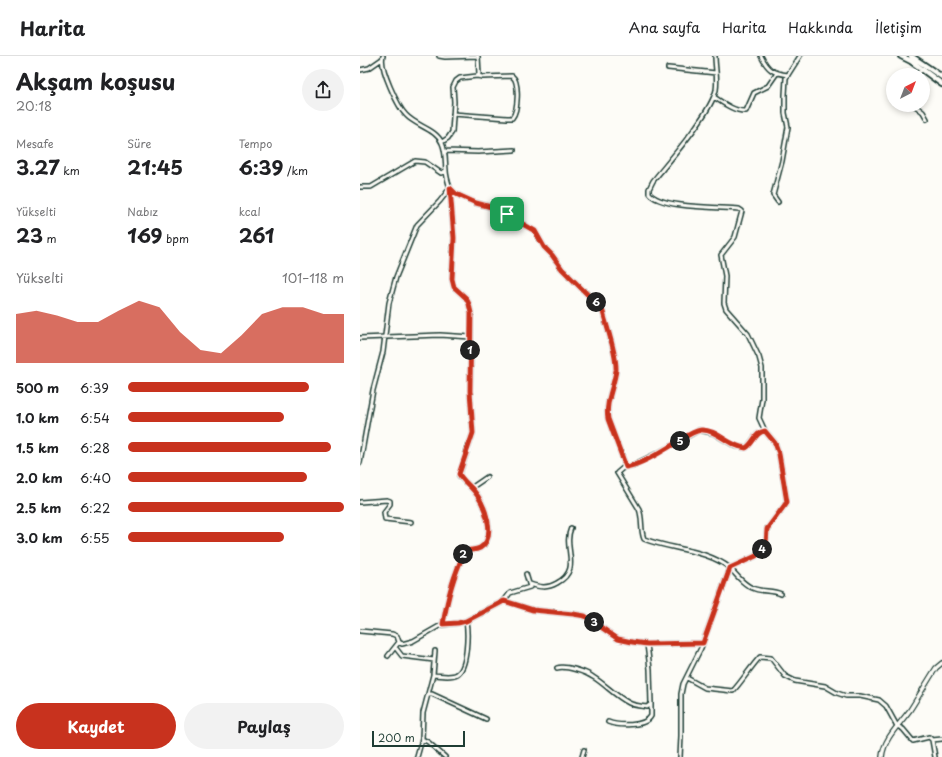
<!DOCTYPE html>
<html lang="tr">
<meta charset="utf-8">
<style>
:root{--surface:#fff;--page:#f2f2f2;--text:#202124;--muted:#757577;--line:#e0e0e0;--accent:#c8321e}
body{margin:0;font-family:"Playpen Sans",sans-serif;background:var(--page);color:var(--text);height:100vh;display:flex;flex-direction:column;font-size:15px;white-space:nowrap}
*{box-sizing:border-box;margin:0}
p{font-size:13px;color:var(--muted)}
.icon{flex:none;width:22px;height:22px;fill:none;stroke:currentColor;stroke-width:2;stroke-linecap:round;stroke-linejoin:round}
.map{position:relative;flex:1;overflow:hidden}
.sheet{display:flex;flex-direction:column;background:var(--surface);width:360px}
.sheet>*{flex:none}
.needle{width:26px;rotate:42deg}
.tools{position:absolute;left:526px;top:12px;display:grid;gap:8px}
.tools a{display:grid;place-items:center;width:44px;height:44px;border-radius:50%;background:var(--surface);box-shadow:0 2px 6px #0003;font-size:20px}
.scale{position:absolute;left:12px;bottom:10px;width:93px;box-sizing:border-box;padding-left:4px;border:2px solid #1f3d34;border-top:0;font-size:11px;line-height:14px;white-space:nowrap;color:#1f3d34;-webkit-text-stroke:3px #fdfcf7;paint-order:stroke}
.pin{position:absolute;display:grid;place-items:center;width:34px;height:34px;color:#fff;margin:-17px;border-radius:8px;box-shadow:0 2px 6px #0006}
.km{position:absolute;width:20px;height:20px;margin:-10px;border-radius:50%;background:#222;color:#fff;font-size:11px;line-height:20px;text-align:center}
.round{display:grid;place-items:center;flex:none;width:42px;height:42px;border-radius:21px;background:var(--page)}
.headline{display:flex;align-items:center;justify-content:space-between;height:68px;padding:0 16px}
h1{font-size:22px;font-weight:700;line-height:30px}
.metrics{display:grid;grid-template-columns:repeat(3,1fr);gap:6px;height:68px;padding:4px 16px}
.metrics div{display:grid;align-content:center}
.metrics b{font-size:20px;font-weight:700}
.metrics small{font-size:11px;font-weight:400}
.metrics p{font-size:11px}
.chart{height:112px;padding:8px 16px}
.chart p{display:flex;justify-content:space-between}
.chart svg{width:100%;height:72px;margin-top:4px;fill:var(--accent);opacity:.7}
.button{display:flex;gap:8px;margin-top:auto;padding:8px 16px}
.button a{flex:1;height:46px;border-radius:24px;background:var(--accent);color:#fff;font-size:16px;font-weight:700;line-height:46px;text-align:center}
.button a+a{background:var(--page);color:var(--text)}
ul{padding:0 16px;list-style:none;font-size:13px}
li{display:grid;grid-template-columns:64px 48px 1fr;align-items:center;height:30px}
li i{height:10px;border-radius:5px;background:var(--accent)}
header{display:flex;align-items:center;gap:24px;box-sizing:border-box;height:56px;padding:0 20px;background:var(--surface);border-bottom:1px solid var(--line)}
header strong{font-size:19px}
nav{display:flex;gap:22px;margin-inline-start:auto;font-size:14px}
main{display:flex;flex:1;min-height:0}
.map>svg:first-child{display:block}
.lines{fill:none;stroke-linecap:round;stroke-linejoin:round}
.minor-casing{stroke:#1f3d34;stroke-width:6}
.tertiary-casing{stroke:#1f3d34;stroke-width:6}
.trunk-casing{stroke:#1f3d34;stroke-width:8}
.minor{stroke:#fdfcf7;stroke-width:3}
.tertiary{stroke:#fdfcf7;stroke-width:3.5}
.trunk{stroke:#fdfcf7;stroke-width:4.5}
.route-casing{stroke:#fff;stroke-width:8}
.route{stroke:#c8321e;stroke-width:5}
</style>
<header>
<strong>Harita</strong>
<nav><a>Ana sayfa</a><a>Harita</a><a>Hakkında</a><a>İletişim</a></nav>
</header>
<main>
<section class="sheet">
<div class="headline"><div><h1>Akşam koşusu</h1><p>20:18</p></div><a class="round"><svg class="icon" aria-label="share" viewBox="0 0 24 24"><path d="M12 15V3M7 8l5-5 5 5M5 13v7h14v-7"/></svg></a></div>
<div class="metrics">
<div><p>Mesafe</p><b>3.27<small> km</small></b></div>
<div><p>Süre</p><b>21:45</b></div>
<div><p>Tempo</p><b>6:39<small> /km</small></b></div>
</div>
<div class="metrics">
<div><p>Yükselti</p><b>23<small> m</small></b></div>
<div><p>Nabız</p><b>169<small> bpm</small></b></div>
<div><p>kcal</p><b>261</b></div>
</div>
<div class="chart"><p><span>Yükselti</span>101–118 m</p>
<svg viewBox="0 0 160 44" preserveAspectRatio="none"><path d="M0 44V14L10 12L20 15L30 19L40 19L50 12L60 6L70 10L80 25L90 36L100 38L110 27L120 14L130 10L140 10L150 14L160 14V44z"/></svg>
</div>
<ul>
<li><b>500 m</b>6:39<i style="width:84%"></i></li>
<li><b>1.0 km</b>6:54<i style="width:72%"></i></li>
<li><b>1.5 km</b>6:28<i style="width:94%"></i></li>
<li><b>2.0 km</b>6:40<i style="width:83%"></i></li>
<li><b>2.5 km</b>6:22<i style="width:100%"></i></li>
<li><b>3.0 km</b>6:55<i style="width:72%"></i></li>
</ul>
<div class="button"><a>Kaydet</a><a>Paylaş</a></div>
</section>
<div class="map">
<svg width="582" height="701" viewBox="0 0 582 701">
<rect width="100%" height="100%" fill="#fdfcf7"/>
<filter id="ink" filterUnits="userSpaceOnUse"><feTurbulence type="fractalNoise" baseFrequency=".025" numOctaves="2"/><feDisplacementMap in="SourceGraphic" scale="8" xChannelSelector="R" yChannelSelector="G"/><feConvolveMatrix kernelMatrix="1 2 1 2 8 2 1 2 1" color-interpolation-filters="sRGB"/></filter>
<g filter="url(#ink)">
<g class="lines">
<defs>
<path id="minor" d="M79,0L85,1L118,0
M355,0C355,11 358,23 356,34C351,57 309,105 293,125L289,133V137C301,153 360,151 379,153L382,155L375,181L361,199L365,220L364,247L366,253L388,278L399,301L402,312V343L399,362L405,375L415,387L419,398L427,446L407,473L406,488L402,494L396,500L370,512C377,520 385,530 395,533C404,536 413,534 421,538
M401,0C408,14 413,17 428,19
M308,12L356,17
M0,14L9,12L22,3
M555,19L562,14
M354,41C363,47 375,56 386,55L394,37L408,30L417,17
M554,49L563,56L567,63
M93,58L147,62H152C158,55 160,26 152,20L123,21L117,20
M82,86L88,82L92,76L94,46L93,31L96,25L100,22L117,20L119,18L118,0
M85,95L118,96L154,94
M0,131H11L55,105L65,106L81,117L86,115
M418,146L413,139L422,105L428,71L425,57V39L426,22L440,0
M111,281V257L109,248L106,242L94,231L92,223L94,182L90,132L96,138L116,147L135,152L175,175L184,191L192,199L202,213L239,250L243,256C247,272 257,299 256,314C254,331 245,346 248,363L266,411
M0,282L80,279L111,281L110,335L113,377L99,419C103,425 109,429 114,435C124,447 138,481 120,492C115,495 110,493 105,495C93,521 88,540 83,568
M0,407L13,334L23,296L29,247L36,221L57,169L80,145L90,132C88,126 86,120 86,114C85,105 86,95 82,87C76,73 56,70 46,59C38,51 19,11 23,0
M111,432L127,421
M0,446L27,444L30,445V448L24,456L25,463L51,466
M170,528C179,531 187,533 197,527C223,513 202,492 211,472
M144,545L173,554L213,558L225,560L258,583L272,586L287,588L343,587
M0,575L32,578L37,580L39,586L42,588L53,585L81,569L98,567L106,565L144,545L150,537L170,531L166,518
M39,586L35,591L42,600L74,604
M28,600L35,591
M197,612C205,609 226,616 233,621C245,628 255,640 269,647C275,650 281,650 287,651L291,648L290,613L287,588
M73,619L75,595
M327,622L345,632L373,635C383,624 390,612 400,601L411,602L425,620L435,625L465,630L477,637L486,640H500L519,644L526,650L537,670L543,673L553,685L569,681L572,684L582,683
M68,638H72L126,663
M248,666C258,670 285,671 291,660V648
M62,683L68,686L85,701
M572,684L575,701
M57,701L62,683L63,657L73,619C80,619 91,622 97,618C108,612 108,576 106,565
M222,701L224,694
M320,701L321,680V638L323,628L341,592L370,512C346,493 312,494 284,483C280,473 283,463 279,453L257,417L264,411L271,410L298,397L339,374L353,377L375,390L386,392C393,387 395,376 405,375"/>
<path id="tertiary" d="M522,701C524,682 539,669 550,654C559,640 567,626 576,612L582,607"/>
<path id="trunk" d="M541,0L551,5L582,28
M551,0L582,21"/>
</defs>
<use href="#minor" class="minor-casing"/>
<use href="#tertiary" class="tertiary-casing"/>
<use href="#trunk" class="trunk-casing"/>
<use href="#minor" class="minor"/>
<use href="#tertiary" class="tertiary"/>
<use href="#trunk" class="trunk"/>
</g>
</g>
<g class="lines" filter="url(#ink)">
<defs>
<path id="route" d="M90,132L96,138L116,147L135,152L175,175L184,191L192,199L202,213L239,250L243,256C247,272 257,299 256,314C254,331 245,346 248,363L266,411C283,408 304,394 319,385C325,381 333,375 341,374C357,373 369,391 386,392C394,387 395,376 405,375L415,387L419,398L427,446L407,473L406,488L402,494L396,500L370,512L343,587L287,588L272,586L258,583L225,560L213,558L173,554L144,545L106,565L98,567L83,568C88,540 93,521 105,495C110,493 115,495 120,492C138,481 124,447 114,435C109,429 103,425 99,418L113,377L110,335L111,257L109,248L106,242L94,231L92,223L94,182Z"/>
</defs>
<use href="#route" class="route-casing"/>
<use href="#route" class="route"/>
</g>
</svg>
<div class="tools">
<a><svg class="needle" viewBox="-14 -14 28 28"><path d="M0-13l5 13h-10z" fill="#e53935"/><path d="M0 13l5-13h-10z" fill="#757577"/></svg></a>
</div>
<div class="scale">200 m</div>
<div class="pin" style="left:147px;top:158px;background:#1e9e55"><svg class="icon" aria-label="arrive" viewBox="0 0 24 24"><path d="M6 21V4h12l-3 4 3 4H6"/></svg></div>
<b class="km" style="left:110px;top:294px">1</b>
<b class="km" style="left:103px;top:498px">2</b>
<b class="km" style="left:234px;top:566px">3</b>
<b class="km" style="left:402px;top:493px">4</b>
<b class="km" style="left:320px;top:385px">5</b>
<b class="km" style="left:236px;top:246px">6</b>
</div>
</main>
